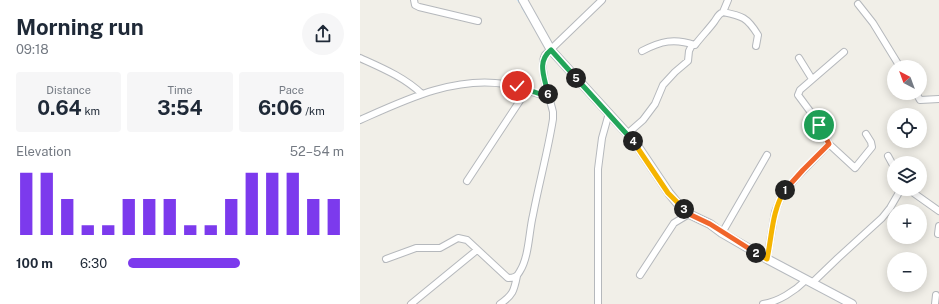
<!DOCTYPE html>
<meta charset="utf-8">
<style>
:root{--surface:#fff;--page:#f6f6f7;--text:#1f2937;--muted:#747a83;--accent:#7c3aed}
body{margin:0;font-family:"Public Sans",sans-serif;background:var(--page);color:var(--text);height:100vh;display:flex;flex-direction:column;font-size:15px;white-space:nowrap}
*{box-sizing:border-box;margin:0}
p{font-size:13px;color:var(--muted)}
.icon{flex:none;width:22px;height:22px;fill:none;stroke:currentColor;stroke-width:2;stroke-linecap:round;stroke-linejoin:round}
.map{position:relative;flex:1;overflow:hidden}
.sheet{display:flex;flex-direction:column;background:var(--surface);width:360px}
.sheet>*{flex:none}
.needle{width:26px;rotate:319deg}
.buttons{position:absolute;left:527px;top:60px;display:grid;gap:8px}
.buttons a{display:grid;place-items:center;width:40px;height:40px;border-radius:50%;background:var(--surface);box-shadow:0 2px 10px #0003;font-size:20px}
.pin{position:absolute;display:grid;place-items:center;width:34px;height:34px;color:#fff;margin:-17px;border:2px solid #fff;border-radius:50%;box-shadow:0 1px 4px #0007}
.km{position:absolute;width:20px;height:20px;margin:-10px;border-radius:50%;background:#222;color:#fff;font-size:11px;line-height:20px;text-align:center}
.round{display:grid;place-items:center;flex:none;width:42px;height:42px;border-radius:21px;background:var(--page)}
.headline{display:flex;align-items:center;justify-content:space-between;height:68px;padding:0 16px}
h1{font-size:22px;font-weight:700;line-height:30px}
.stats{display:grid;grid-template-columns:repeat(3,1fr);gap:6px;height:68px;padding:4px 16px}
.stats div{display:grid;align-content:center;border-radius:4px;background:var(--page);text-align:center}
.stats b{font-size:20px;font-weight:700}
.stats small{font-size:11px;font-weight:400}
.stats p{font-size:11px}
.chart{height:112px;padding:8px 16px}
.chart p{display:flex;justify-content:space-between}
.chart svg{width:100%;height:72px;margin-top:4px;stroke:var(--accent);stroke-width:6}
ul{padding:0 16px;list-style:none;font-size:13px}
li{display:grid;grid-template-columns:64px 48px 1fr;align-items:center;height:30px}
li i{height:10px;border-radius:5px;background:var(--accent)}
main{display:flex;flex:1;min-height:0}
.map>svg:first-child{display:block}
.lines{fill:none;stroke-linecap:round;stroke-linejoin:round}
.stream{stroke:#aadaff;stroke-width:1.5}
.street-casing{stroke:#b5b8bc;stroke-width:8}
.secondary-casing{stroke:#b6babf;stroke-width:10}
.street{stroke:#fff;stroke-width:6}
.secondary{stroke:#fff;stroke-width:8}
.split-1-casing{stroke:#fff;stroke-width:8}
.split-2-casing{stroke:#fff;stroke-width:8}
.split-3-casing{stroke:#fff;stroke-width:8}
.split-4-casing{stroke:#fff;stroke-width:8}
.split-5-casing{stroke:#fff;stroke-width:8}
.split-6-casing{stroke:#fff;stroke-width:8}
.split-7-casing{stroke:#fff;stroke-width:8}
.split-1{stroke:#f0652b;stroke-width:5}
.split-2{stroke:#f5b400;stroke-width:5}
.split-3{stroke:#f0652b;stroke-width:5}
.split-4{stroke:#f5b400;stroke-width:5}
.split-5{stroke:#22a559;stroke-width:5}
.split-6{stroke:#22a559;stroke-width:5}
.split-7{stroke:#22a559;stroke-width:5}
</style>
<main>
<section class="sheet">
<div class="headline"><div><h1>Morning run</h1><p>09:18</p></div><a class="round"><svg class="icon" aria-label="share" viewBox="0 0 24 24"><path d="M12 15V3M7 8l5-5 5 5M5 13v7h14v-7"/></svg></a></div>
<div class="stats">
<div><p>Distance</p><b>0.64<small> km</small></b></div>
<div><p>Time</p><b>3:54</b></div>
<div><p>Pace</p><b>6:06<small> /km</small></b></div>
</div>
<div class="chart"><p><span>Elevation</span>52–54 m</p>
<svg viewBox="0 0 160 44" preserveAspectRatio="none"><path d="M5 44V6M15 44V6M25 44V22M35 44V38M45 44V38M55 44V22M65 44V22M75 44V22M85 44V38M95 44V38M105 44V22M115 44V6M125 44V6M135 44V6M145 44V22M155 44V22"/></svg>
</div>
<ul>
<li><b>100 m</b>6:30<i style="width:52%"></i></li>
</ul>
</section>
<div class="map">
<svg width="579" height="304" viewBox="0 0 579 304">
<rect width="100%" height="100%" fill="#f1efe8"/>
<g class="lines">
<path class="stream" d="M158,0L159,2
M162,7L168,17"/>
<defs>
<path id="street" d="M54,0L55,5L59,7L118,21
M498,4L513,23L540,67
M363,12C382,16 387,17 398,35L396,46
M282,51C301,41 314,38 335,45
M484,52L440,90L438,95L455,118L469,144L495,168L512,147L511,142L506,134
M0,58C22,68 44,77 62,94
M439,58L452,79
M556,93L560,100L579,99
M0,120C45,100 94,76 145,84C160,86 174,94 189,97
M267,134L283,120L295,104L303,85L315,72L328,61L329,51L332,45H335C341,37 348,30 354,22C357,18 358,14 363,12L368,0
M528,156L534,167
M107,181L167,90
M548,189L579,211
M362,233L407,155
M578,234L579,226
M26,259L56,248H80L98,238L107,240L148,278C154,278 157,277 160,271C169,257 169,231 173,215C179,183 188,151 193,119V112C190,98 178,68 185,55L242,0
M407,259L415,212L421,197L435,179L469,144
M280,275L314,223L329,214
M452,283L478,258L522,218L530,208L541,189
M51,304L117,250
M140,304C153,295 154,291 157,276
M238,304V169L242,138L249,113
M403,304C418,302 435,291 446,280
M575,304L576,295"/>
<path id="secondary" d="M163,0L191,50L274,141L309,193L318,204L329,214L350,224L362,233L407,259L492,304"/>
</defs>
<use href="#street" class="street-casing"/>
<use href="#secondary" class="secondary-casing"/>
<use href="#street" class="street"/>
<use href="#secondary" class="secondary"/>
</g>
<g class="lines">
<defs>
<path id="split-1" d="M425,190L443,170L469,144L459,125"/>
<path id="split-2" d="M396,253L407,259C412,236 412,210 425,190"/>
<path id="split-3" d="M324,209L329,214L350,224L396,253"/>
<path id="split-4" d="M273,141L308,193L324,209"/>
<path id="split-5" d="M216,78L273,141"/>
<path id="split-6" d="M188,94C185,78 176,62 191,50L216,78"/>
<path id="split-7" d="M157,86L189,97L188,94"/>
</defs>
<use href="#split-1" class="split-1-casing"/>
<use href="#split-2" class="split-2-casing"/>
<use href="#split-3" class="split-3-casing"/>
<use href="#split-4" class="split-4-casing"/>
<use href="#split-5" class="split-5-casing"/>
<use href="#split-6" class="split-6-casing"/>
<use href="#split-7" class="split-7-casing"/>
<use href="#split-1" class="split-1"/>
<use href="#split-2" class="split-2"/>
<use href="#split-3" class="split-3"/>
<use href="#split-4" class="split-4"/>
<use href="#split-5" class="split-5"/>
<use href="#split-6" class="split-6"/>
<use href="#split-7" class="split-7"/>
</g>
</svg>
<div class="buttons">
<a><svg class="needle" viewBox="-14 -14 28 28"><path d="M0-13l5 13h-10z" fill="#e53935"/><path d="M0 13l5-13h-10z" fill="#747a83"/></svg></a>
<a><svg class="icon" aria-label="locate" viewBox="0 0 24 24"><circle cx="12" cy="12" r="6"/><path d="M12 2v4M12 18v4M2 12h4M18 12h4"/></svg></a>
<a><svg class="icon" aria-label="layers" viewBox="0 0 24 24"><path d="M12 4l9 5-9 5-9-5zM3 14l9 5 9-5"/></svg></a>
<a>+</a>
<a>−</a>
</div>
<div class="pin" style="left:459px;top:125px;background:#1e9e55"><svg class="icon" aria-label="arrive" viewBox="0 0 24 24"><path d="M6 21V4h12l-3 4 3 4H6"/></svg></div>
<div class="pin" style="left:157px;top:86px;background:#d93025"><svg class="icon" aria-label="check" viewBox="0 0 24 24"><path d="M5 12l5 5 9-10"/></svg></div>
<b class="km" style="left:425px;top:190px">1</b>
<b class="km" style="left:396px;top:253px">2</b>
<b class="km" style="left:324px;top:209px">3</b>
<b class="km" style="left:273px;top:141px">4</b>
<b class="km" style="left:216px;top:78px">5</b>
<b class="km" style="left:188px;top:94px">6</b>
</div>
</main>
